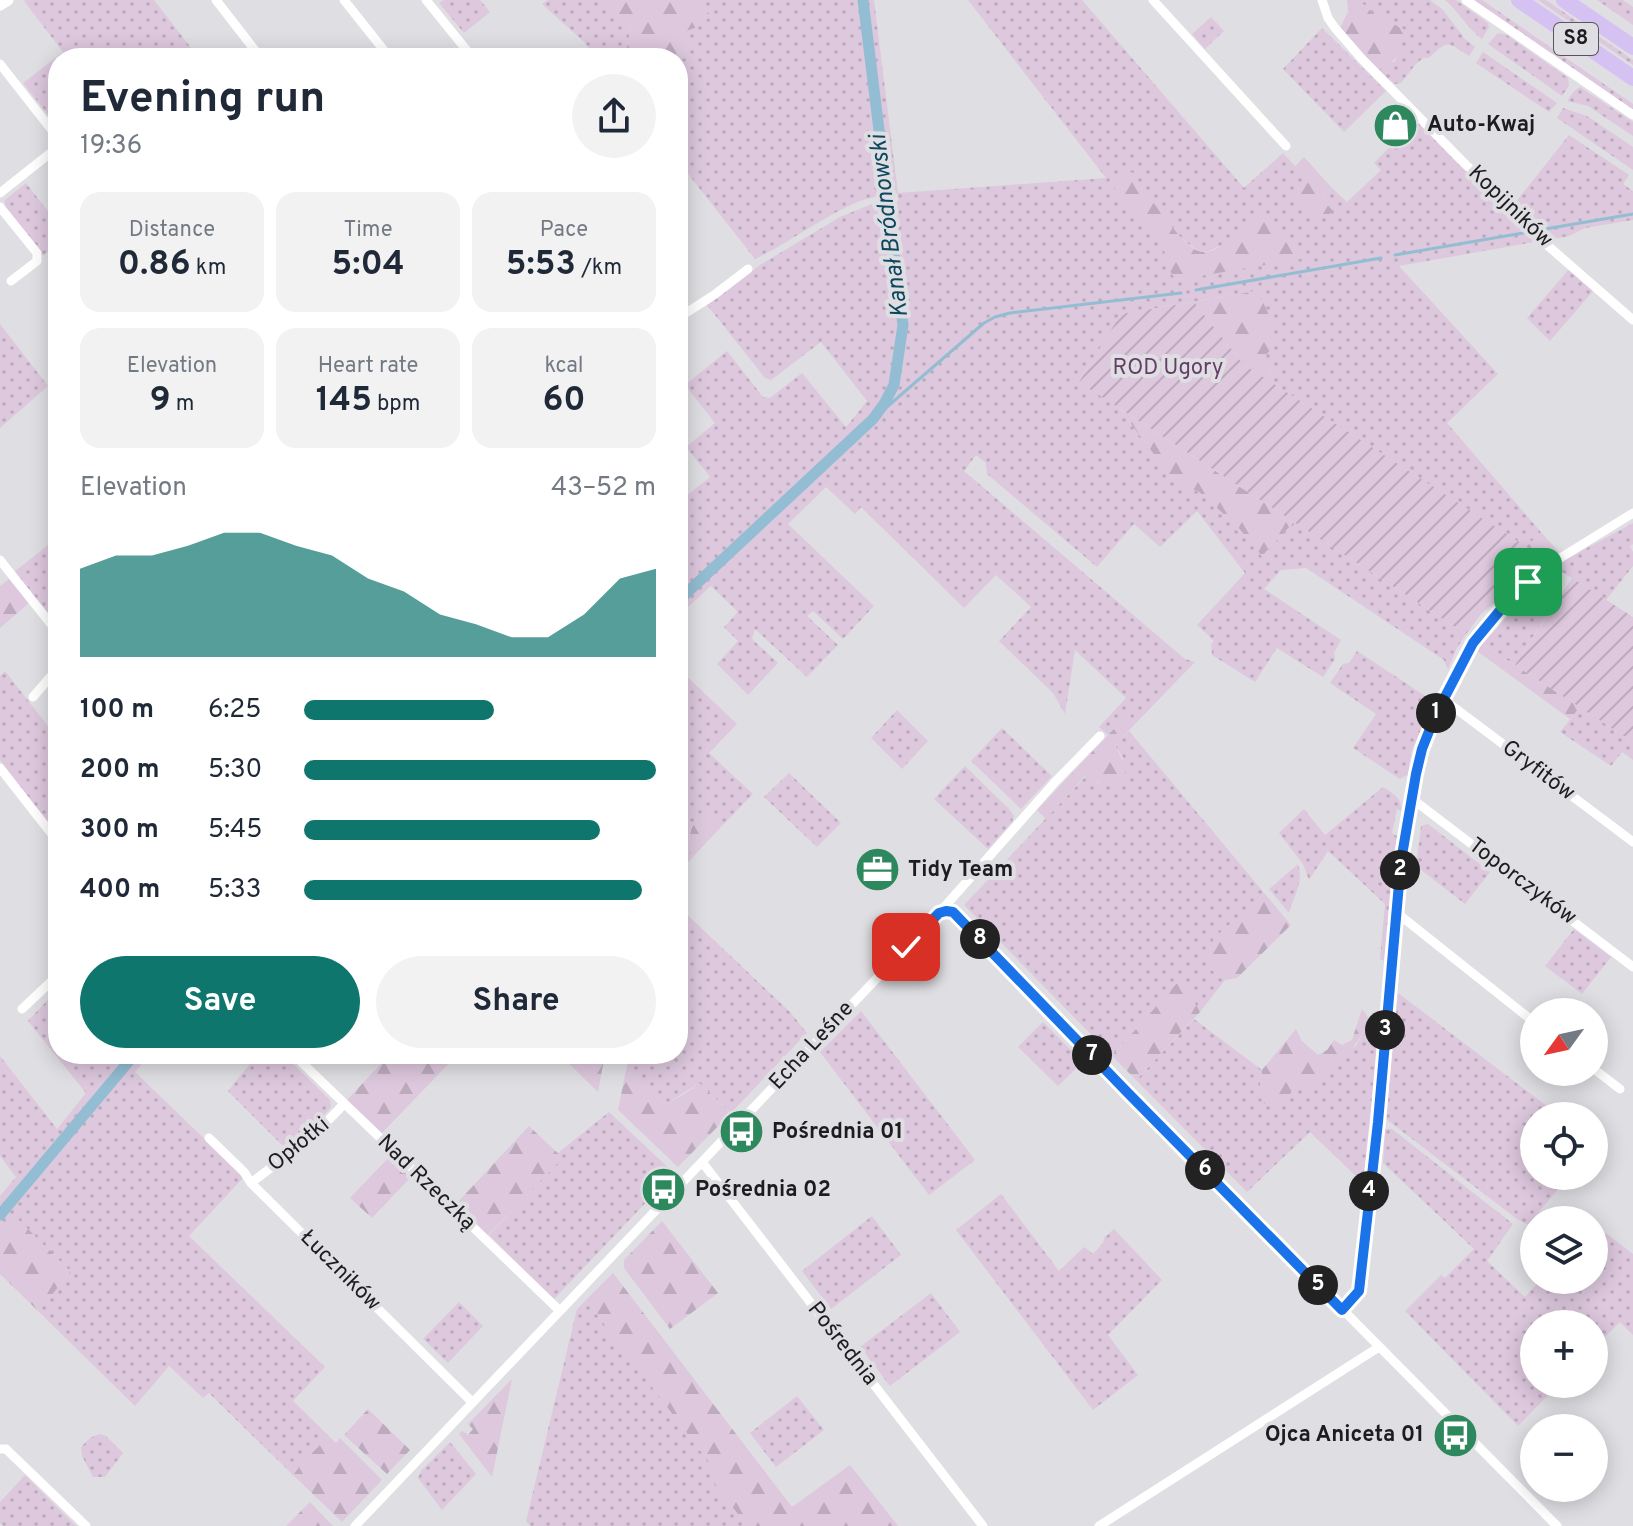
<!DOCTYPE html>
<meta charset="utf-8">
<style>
:root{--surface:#fff;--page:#f2f2f3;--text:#1f2937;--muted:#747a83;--accent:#0f766e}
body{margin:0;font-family:Overpass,sans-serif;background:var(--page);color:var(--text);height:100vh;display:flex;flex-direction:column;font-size:30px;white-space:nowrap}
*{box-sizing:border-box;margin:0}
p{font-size:26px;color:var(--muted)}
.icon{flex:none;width:44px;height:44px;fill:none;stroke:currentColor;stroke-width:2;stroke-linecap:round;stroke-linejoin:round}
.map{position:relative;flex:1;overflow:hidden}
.details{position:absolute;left:48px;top:48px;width:640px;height:1016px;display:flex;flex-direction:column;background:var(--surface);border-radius:32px;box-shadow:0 4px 20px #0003}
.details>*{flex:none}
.needle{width:52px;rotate:237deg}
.tools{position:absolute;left:1520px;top:998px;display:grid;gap:16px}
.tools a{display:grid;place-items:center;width:88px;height:88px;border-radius:50%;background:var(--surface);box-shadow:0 4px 20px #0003;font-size:40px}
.pin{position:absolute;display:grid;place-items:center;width:68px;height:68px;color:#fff;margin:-34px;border-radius:16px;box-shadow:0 4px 12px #0006}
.km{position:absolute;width:40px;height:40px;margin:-20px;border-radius:50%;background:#222;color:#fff;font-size:22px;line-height:40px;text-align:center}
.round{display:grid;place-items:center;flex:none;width:84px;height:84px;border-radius:42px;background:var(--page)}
.headline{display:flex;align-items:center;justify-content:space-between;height:136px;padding:0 32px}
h1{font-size:44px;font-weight:700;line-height:60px}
.figures{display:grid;grid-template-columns:repeat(3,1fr);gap:12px;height:136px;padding:8px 32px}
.figures div{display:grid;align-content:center;border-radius:20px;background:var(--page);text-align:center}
.figures b{font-size:34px;font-weight:700}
.figures small{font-size:22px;font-weight:400}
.figures p{font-size:22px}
.chart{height:224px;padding:16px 32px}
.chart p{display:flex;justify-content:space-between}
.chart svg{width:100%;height:144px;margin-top:8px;fill:var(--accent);opacity:.7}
.button{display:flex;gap:16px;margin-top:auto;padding:16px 32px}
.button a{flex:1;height:92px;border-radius:48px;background:var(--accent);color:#fff;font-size:32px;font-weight:700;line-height:92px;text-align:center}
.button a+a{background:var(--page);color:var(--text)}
ul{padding:0 32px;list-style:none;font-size:26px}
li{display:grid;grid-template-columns:128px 96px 1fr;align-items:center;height:60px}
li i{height:20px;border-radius:10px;background:var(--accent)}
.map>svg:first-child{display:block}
.grass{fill:url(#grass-dots);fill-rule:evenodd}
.forest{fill:url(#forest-firs)}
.garden{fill:url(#garden-furrows)}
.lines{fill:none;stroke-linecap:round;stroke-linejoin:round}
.stream{stroke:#93bdd2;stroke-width:3}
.canal{stroke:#93bdd2;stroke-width:11}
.minor{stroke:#fff;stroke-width:9}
.tertiary{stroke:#fff;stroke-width:11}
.motorway{stroke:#d5c2f3;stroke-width:16}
.route-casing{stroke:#fff;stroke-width:16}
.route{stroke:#1a73e8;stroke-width:10}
.labels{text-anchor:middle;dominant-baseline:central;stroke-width:8;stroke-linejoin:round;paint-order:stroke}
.shield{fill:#dfdfe3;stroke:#57575a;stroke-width:2}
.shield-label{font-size:20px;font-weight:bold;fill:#1d1d1f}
.poi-label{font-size:22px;font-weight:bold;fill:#1d1d1f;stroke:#dfdfe3;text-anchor:start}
.street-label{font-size:22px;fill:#1d1d1f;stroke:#dfdfe3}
.park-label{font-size:22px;fill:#653d67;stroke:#dfdfe3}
.water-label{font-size:24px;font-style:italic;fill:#0e475d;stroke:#dfdfe3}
</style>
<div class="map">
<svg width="1633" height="1526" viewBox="0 0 1633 1526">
<defs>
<pattern id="grass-dots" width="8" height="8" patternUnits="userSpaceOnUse" patternTransform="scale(2)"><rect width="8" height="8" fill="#ddc8dd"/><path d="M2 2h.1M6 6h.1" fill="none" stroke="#bdabbd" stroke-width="1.8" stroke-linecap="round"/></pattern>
<pattern id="forest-firs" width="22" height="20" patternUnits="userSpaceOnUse" patternTransform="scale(2)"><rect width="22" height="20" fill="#ddc8dd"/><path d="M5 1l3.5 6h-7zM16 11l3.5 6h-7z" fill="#bdabbd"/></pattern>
<pattern id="garden-furrows" width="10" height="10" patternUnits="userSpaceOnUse" patternTransform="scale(2)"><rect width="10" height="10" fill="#ddc8dd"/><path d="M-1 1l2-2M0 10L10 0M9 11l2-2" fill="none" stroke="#bdabbd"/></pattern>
</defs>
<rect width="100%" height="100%" fill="#dfdfe3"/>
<path class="grass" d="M26,0H154L199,58H58V127L23,83L63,52L24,1Z
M444,0H480L490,12L464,33L439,3Z
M548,0H603L631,27L627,47L634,58H597L583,41L542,4Z
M699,0H874L898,193L1106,178L968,0H1082L1244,188L1283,153L1310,182L1292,200L1332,210L1324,201L1323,197L1332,188L1347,202L1381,170L1374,163L1417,120L1446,151L1517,220H1521L1540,241L1399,266L1498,374L1447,423L1541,532L1526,547L1271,382L1270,370L1264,357L1256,291L1122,314L1079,381L1120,409L1177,485L1198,491L1237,526L1262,556L1294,522L1466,634L1457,648L1448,669L1444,660L1306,568L1281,570L1264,589L1341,640L1334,653L1335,659L1323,677L1277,648L1255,682L1212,655L1211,644L1214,641L1197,625L1245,573L1197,511L1160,547L1134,524L1097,567L987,474L986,463L976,455L964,471L1185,659L1195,662L1136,723L1128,714L1108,735L1099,727L1126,698L1075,650L1065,714L1053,693L999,641L1031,607L996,575L964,608L861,507L855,514L826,487L788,524L874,606L843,639L813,611L807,616L838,645L807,677L755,629L752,639L778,663L748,695L717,664L738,641L724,627L738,612L711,586L678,616V498L680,501L710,477L686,447L715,423L685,385L727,351L763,397L770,398L802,373L846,427L867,401L821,342L771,380L765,378L707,305L760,265L840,217L872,204L899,201L897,193C885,195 872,197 860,201C823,216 791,242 755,259L678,161V58H670L686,48L685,31L711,16ZM1178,235C1200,254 1201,257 1227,242L1177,280L1162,262Z
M1358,0H1430L1443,10L1465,39L1475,47L1469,56C1446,42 1449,39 1429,58H1423L1415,65L1401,83L1395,84L1377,70L1395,61L1398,48L1407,31L1376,15Z
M1445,0H1456L1488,23L1489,27L1482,39C1467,28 1459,12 1445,0Z
M1473,0H1482L1633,104V110Z
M1538,0H1546L1633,60V65Z
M1597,0H1623L1633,7V25Z
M1211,17L1224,31L1205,49L1192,34Z
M1322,28L1386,91L1344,132L1283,69Z
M1498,33L1507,35L1568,78L1569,86L1562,96L1488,44Z
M1483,52L1557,103L1549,112L1476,63Z
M1580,87L1633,122V136L1588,106L1567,101L1574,91Z
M1563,108L1587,116L1633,147V170L1557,118Z
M1569,135L1629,175L1623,184L1633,191V220L1585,228L1569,236L1548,240L1514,204Z
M26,183L58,224V244L43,256L5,206V200Z
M1570,268L1594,290L1550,341L1527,318Z
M0,324L48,386L58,378V399L48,386L0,428Z
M1633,523V544L1630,546L1633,552V566L1606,600L1556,568L1565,560Z
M58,537V626L14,572Z
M1529,593L1552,607L1515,665L1482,644Z
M1357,651L1433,701L1411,753L1408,775L1400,779L1353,748L1376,714L1330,683L1343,664L1349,663Z
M678,668L737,724L709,753L753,794L721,827L703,811C688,830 687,834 692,858L678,872Z
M5,671L58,739V836L0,760V676Z
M1580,707L1633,742V760L1622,752L1611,766L1560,732Z
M897,710L928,741L902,769L871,738Z
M1002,728L1052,776L1021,809L971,761Z
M1129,731L1265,894L1214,938L1208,967L1225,980L1200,1012L1177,983L1112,1056L964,905L1087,775L1098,783L1111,785L1123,758L1115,745Z
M965,766L1009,809L1014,816L1012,822L988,849L934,799Z
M789,773L841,823L817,847L764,797Z
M1383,787C1392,793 1403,798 1401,811L1397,809L1392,833L1397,836L1384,961L1380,959L1385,904L1328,851L1309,880L1303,864L1279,833L1304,809L1325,835Z
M1428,824L1490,872L1465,904L1416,866L1421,826Z
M1298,864C1304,883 1294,895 1289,913L1269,889Z
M678,906L790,1012L807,1033L731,1113L699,1083L665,1105L626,1070L630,1054H678Z
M1574,929L1611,957L1582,994L1545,966Z
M58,989V1054H108L114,1061L119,1054H149L135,1072L244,1177L189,1236L325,1367L293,1401L329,1436L304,1461L293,1475L209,1393L203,1398L169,1366L135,1406L38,1311L71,1272L14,1217L0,1235V1196L16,1177L0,1156V1056L57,1129L86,1093L28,1021Z
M1398,993L1560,1116H1534V1176H1569L1528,1225L1517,1219L1386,1119Z
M861,1011L975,1160L929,1195L820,1052Z
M1194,1019L1262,1070L1260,1088L1295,1087L1356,1046L1370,1020L1379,1031L1363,1183L1310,1132L1247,1192L1136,1080Z
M1043,1022L1083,1062L1058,1086L1018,1047Z
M258,1054H283L330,1100L331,1107L314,1127L284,1147L228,1091Z
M609,1112L674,1173L554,1299L489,1235L562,1158L558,1153Z
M1385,1129H1392L1513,1224L1487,1261L1525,1297L1540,1280H1594V1224L1633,1254V1335L1620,1322L1594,1348V1324H1534V1384H1559L1518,1426L1405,1311L1441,1275L1445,1278L1474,1249L1383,1163Z
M1001,1194L1059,1271L1084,1247L1093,1254L1103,1243L1104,1238L1114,1229L1162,1280L1108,1335L1138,1375L1093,1410L956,1230Z
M872,1216L901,1255L831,1309L802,1271Z
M931,1293L960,1332L890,1386L860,1347Z
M586,1300L722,1478L715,1484L747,1526H530L526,1521L577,1309Z
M459,1302L483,1326L448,1363L423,1339Z
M797,1396L824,1430L776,1467L750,1433Z
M99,1434L106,1436L123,1453L105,1477H93L82,1456L81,1447L90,1438Z
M450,1442L476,1474L442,1510L418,1478L421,1471Z
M25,1475L76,1526H3L0,1523V1502Z"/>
<path class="forest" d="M603,0H699L711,16L698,27L685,31L686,48L670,58H634L627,47L631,27Z
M1347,0H1358L1376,15L1407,31C1398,49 1399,64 1377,70L1340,28L1348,12Z
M1304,157L1332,188L1323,197L1324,201L1333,211L1327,216C1308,216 1305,214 1292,200L1309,182L1295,166Z
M1132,172C1144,189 1180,243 1196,250C1202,253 1209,252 1214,250C1233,240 1247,222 1267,215L1306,258L1177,280L1162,262L1166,254L1109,181Z
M1256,291C1270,312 1272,322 1273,347L1264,357L1270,370L1271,382L1243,364L1194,302Z
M1120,409L1294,522L1262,556L1237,526L1198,491L1177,485Z
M1541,532L1559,552L1526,575L1520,571L1532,552L1526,547Z
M9,579L29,603L0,628V586Z
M1482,644L1580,707L1570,719L1477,651Z
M1128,714L1136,723L1115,745L1127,770C1114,790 1104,788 1086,775L1046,819L1037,810Z
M703,810L721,827L692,858C687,834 689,830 703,810Z
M1265,894L1291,925L1237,978L1225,980L1208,967V953L1214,938Z
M1177,983L1185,985L1200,1012L1136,1080L1112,1056Z
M1362,1009L1370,1020C1354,1050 1338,1069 1313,1091H1303L1295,1087L1280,1108L1268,1106L1262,1102L1260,1088L1262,1070L1296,1029L1302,1041L1318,1055L1327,1050L1334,1040L1342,1045L1352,1040Z
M390,1054H455L456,1056L382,1133L347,1100Z
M559,1054H605L598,1092Z
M626,1070L665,1105L686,1093L699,1083L731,1113L678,1167L618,1110Z
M529,1126L563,1158L488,1235L456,1204Z
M389,1157L410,1178L372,1218L350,1198Z
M15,1216L71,1272L38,1311L0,1274V1235Z
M662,1221L718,1293L670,1329L624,1268V1260Z
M613,1273L792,1507L850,1465L898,1526H747L714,1483L721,1478L586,1300Z
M512,1379L492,1477L459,1434L462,1431L468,1435L473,1429L468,1424Z
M368,1409L410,1450L387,1474L344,1435Z
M329,1436L336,1443L340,1438L382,1480L342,1522L293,1475L304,1461Z
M310,1502L333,1526H286Z"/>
<path class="garden" d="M1194,302L1243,364L1533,551L1516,578L1500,598L1481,614L1466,634L1079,382L1121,314Z
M1572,578L1633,617V742L1515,665Z"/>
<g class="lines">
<path class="stream" d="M1545,229L1633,214
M1395,255L1529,232
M1196,290L1381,258
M873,419L984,323L995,317L1010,313L1181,293"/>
<path class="canal" d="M678,601L873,419L884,404L894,385L903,325L863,0
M0,1215L135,1054"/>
<path class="minor" d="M216,0L261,58
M344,0L390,58
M426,0L473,58
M1153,0L1286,146
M1322,0L1328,18L1335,28L1362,59L1465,164L1531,225L1547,245L1633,320
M1466,0L1633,115
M0,64L58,138
M0,193L58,147
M0,207L37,253V261L11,281
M678,318L714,295L748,269
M0,560L58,633
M33,697L58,668
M1443,699L1633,842
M0,768L58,842
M1411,798L1633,967
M939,913L946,911L953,912L1128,1093L1557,1526
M1397,913L1534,1022
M22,1009L58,975
M293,1054L560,1311
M1594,1069L1620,1089
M209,1138L244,1172L251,1183L472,1402
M702,1162L983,1526
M251,1183L314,1135L344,1104
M1342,1310L1359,1291L1378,1122L1401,861L1413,790L1422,749L1443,699L1473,643L1507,602L1549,565L1633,513
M0,1449H6L86,1526
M355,1526L939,913L1056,781L1100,736
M1099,1526L1379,1347"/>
<path class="tertiary" d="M0,5L8,0"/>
<path class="motorway" d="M1519,0L1633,78
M1564,0L1633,47"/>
</g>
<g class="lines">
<defs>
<path id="route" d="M906,947L939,913L946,911L953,912L1128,1093L1342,1310L1359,1291L1378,1122L1401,861L1416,774L1422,749L1435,716L1473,643L1507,602L1528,582"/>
</defs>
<use href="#route" class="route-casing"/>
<use href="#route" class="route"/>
</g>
<defs>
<symbol id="shop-disc" viewBox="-11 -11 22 22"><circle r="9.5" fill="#2e885e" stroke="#dfdfe3"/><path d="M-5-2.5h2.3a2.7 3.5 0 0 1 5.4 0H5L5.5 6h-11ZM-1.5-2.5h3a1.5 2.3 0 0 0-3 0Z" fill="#fff"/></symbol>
<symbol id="office-disc" viewBox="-11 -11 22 22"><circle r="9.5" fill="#2e885e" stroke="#dfdfe3"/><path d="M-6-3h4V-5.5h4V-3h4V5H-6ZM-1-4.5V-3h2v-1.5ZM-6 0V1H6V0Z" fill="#fff"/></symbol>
<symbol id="bus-disc" viewBox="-11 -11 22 22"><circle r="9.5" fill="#2e885e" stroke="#dfdfe3"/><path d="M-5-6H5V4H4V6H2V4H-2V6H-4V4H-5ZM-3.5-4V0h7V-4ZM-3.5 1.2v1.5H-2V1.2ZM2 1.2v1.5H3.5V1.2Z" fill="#fff"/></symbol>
</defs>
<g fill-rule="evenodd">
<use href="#shop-disc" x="1370" y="100" width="51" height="51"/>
<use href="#office-disc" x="852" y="844" width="51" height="51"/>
<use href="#bus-disc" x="716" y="1106" width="51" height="51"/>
<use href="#bus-disc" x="638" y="1164" width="51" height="51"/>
<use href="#bus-disc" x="1430" y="1410" width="51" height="51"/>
</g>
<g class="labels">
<rect class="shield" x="1554" y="23" width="44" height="32" rx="6"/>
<g class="shield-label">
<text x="1576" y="39">S8</text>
</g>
<g class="poi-label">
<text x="1427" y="125">Auto-Kwaj</text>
<text x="908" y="870">Tidy Team</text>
<text x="772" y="1132">Pośrednia 01</text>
<text x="695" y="1190">Pośrednia 02</text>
<text x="1424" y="1435" text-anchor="end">Ojca Aniceta 01</text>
</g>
<g class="street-label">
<text transform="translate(1510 207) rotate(44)">Kopijników</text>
<text transform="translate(1538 771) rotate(37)">Gryfitów</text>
<text transform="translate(1522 882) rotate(37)">Toporczyków</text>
<text transform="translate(812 1046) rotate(-47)">Echa Leśne</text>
<text transform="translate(299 1145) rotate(-39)">Opłotki</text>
<text transform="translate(426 1183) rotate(44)">Nad Rzeczką</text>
<text transform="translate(340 1271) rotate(45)">Łuczników</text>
<text transform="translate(842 1344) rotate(52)">Pośrednia</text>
</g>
<g class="park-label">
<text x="1168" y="368">ROD Ugory</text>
</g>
<g class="water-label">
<text transform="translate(890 226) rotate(-97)">Kanał Bródnowski</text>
</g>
</g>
</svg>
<div class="tools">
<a><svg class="needle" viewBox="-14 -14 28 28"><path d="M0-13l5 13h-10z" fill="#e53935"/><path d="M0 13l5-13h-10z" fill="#747a83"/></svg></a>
<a><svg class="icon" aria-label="locate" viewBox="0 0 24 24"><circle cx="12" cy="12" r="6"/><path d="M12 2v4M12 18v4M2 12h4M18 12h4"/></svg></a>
<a><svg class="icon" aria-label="layers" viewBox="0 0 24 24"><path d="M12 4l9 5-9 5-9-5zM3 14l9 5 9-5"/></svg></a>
<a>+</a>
<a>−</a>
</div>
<div class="pin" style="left:1528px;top:582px;background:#1e9e55"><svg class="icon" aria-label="arrive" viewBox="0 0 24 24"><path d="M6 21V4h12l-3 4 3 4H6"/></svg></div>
<div class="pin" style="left:906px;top:947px;background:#d93025"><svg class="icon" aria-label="check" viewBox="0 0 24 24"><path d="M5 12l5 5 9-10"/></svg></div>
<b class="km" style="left:1436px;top:713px">1</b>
<b class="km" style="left:1400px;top:870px">2</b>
<b class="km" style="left:1385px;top:1030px">3</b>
<b class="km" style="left:1369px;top:1191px">4</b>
<b class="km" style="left:1318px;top:1285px">5</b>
<b class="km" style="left:1205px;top:1170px">6</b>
<b class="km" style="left:1092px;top:1055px">7</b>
<b class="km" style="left:980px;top:939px">8</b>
<section class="details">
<div class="headline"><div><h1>Evening run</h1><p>19:36</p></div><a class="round"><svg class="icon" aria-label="share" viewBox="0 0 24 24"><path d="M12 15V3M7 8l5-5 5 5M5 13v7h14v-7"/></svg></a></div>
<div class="figures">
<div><p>Distance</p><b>0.86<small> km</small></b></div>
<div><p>Time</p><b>5:04</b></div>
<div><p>Pace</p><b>5:53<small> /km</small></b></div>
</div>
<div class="figures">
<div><p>Elevation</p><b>9<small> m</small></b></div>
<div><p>Heart rate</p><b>145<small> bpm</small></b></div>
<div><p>kcal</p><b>60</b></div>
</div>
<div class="chart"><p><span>Elevation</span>43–52 m</p>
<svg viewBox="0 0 160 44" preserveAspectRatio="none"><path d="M0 44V17L10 13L20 13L30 10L40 6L50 6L60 10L70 13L80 20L90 24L100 31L110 34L120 38L130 38L140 31L150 20L160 17V44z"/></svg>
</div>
<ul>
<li><b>100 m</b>6:25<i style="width:54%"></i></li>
<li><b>200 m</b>5:30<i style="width:100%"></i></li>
<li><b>300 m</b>5:45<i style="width:84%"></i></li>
<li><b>400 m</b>5:33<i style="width:96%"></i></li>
</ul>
<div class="button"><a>Save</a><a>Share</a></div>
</section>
</div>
